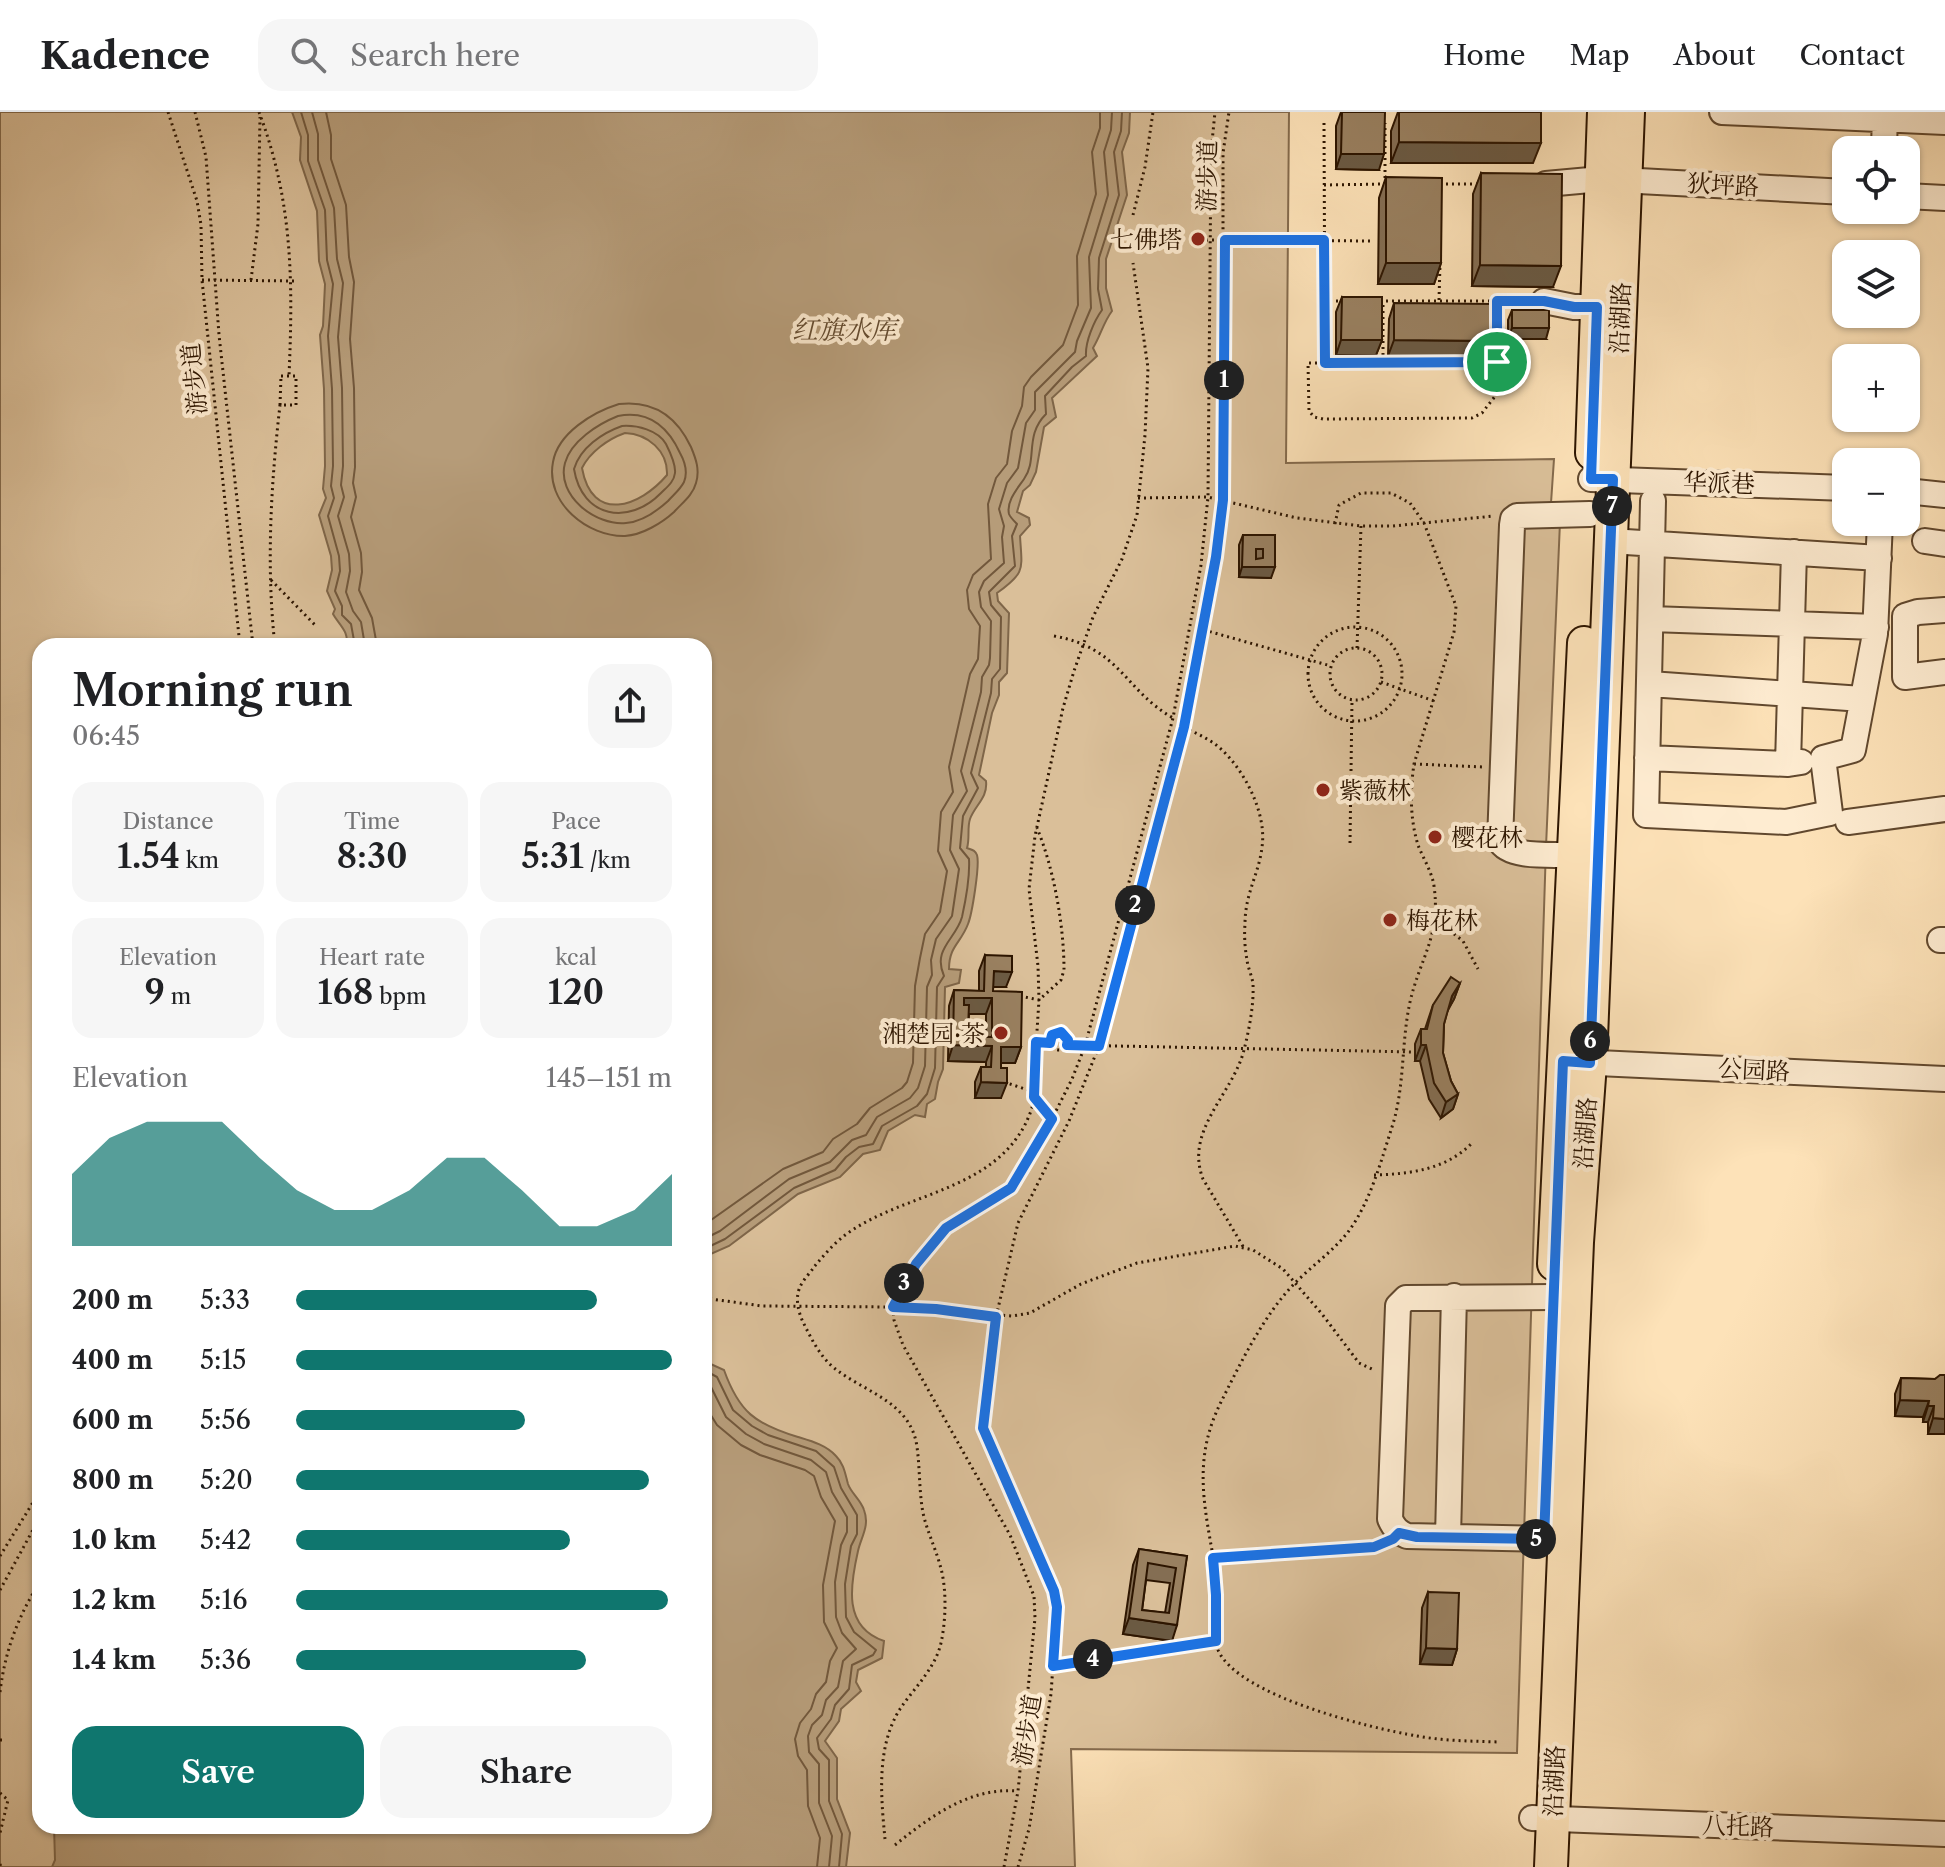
<!DOCTYPE html>
<meta charset="utf-8">
<style>
:root{--surface:#fff;--page:#f6f6f6;--text:#202124;--muted:#757577;--line:#e0e0e0;--accent:#0f766e}
body{margin:0;font-family:"Libre Caslon Text","Noto Serif SC",serif;background:var(--page);color:var(--text);height:100vh;display:flex;flex-direction:column;font-size:30px;white-space:nowrap}
*{box-sizing:border-box;margin:0}
p{font-size:26px;color:var(--muted)}
.icon{flex:none;width:44px;height:44px;fill:none;stroke:currentColor;stroke-width:2;stroke-linecap:round;stroke-linejoin:round}
.map{position:relative;flex:1;overflow:hidden}
.drawer{position:absolute;left:32px;top:526px;width:680px;height:1196px;display:flex;flex-direction:column;background:var(--surface);border-radius:24px;box-shadow:0 2px 6px #0004}
.drawer>*{flex:none}
.buttons{position:absolute;left:1832px;top:24px;display:grid;gap:16px}
.buttons a{display:grid;place-items:center;width:88px;height:88px;border-radius:16px;background:var(--surface);box-shadow:0 2px 6px #0004;font-size:40px}
.pin{position:absolute;display:grid;place-items:center;width:68px;height:68px;color:#fff;margin:-34px;border:4px solid #fff;border-radius:50%;box-shadow:0 2px 8px #0007}
.km{position:absolute;width:40px;height:40px;margin:-20px;border-radius:50%;background:#222;color:#fff;font-size:22px;line-height:40px;text-align:center}
.round{display:grid;place-items:center;flex:none;width:84px;height:84px;border-radius:24px;background:var(--page)}
.headline{display:flex;align-items:center;justify-content:space-between;height:136px;padding:0 40px}
h1{font-size:44px;font-weight:600;line-height:60px}
.figures{display:grid;grid-template-columns:repeat(3,1fr);gap:12px;height:136px;padding:8px 40px}
.figures div{display:grid;align-content:center;border-radius:20px;background:var(--page);text-align:center}
.figures b{font-size:34px;font-weight:600}
.figures small{font-size:22px;font-weight:400}
.figures p{font-size:22px}
.chart{height:224px;padding:16px 40px}
.chart p{display:flex;justify-content:space-between}
.chart svg{width:100%;height:144px;margin-top:8px;fill:var(--accent);opacity:.7}
.action{display:flex;gap:16px;margin-top:auto;padding:16px 40px}
.action a{flex:1;height:92px;border-radius:24px;background:var(--accent);color:#fff;font-size:32px;font-weight:600;line-height:92px;text-align:center}
.action a+a{background:var(--page);color:var(--text)}
ul{padding:0 40px;list-style:none;font-size:26px}
li{display:grid;grid-template-columns:128px 96px 1fr;align-items:center;height:60px}
li i{height:20px;border-radius:10px;background:var(--accent)}
header{display:flex;align-items:center;gap:48px;box-sizing:border-box;height:112px;padding:0 40px;background:var(--surface);border-bottom:2px solid var(--line)}
header strong{font-size:38px}
nav{display:flex;gap:44px;margin-inline-start:auto;font-size:28px}
.search{width:560px;height:72px;background:var(--page);display:flex;align-items:center;gap:20px;box-sizing:border-box;padding:0 28px;border-radius:24px;color:var(--muted);font-size:30px}
.map>svg:first-child{display:block}
.green{fill:#dabf99;stroke:#846a4c;stroke-width:2;fill-rule:evenodd}
.water{fill:#b69c79;stroke:#7f6649;stroke-width:2;fill-rule:evenodd}
.lines{fill:none;stroke-linecap:round;stroke-linejoin:round}
.shore{stroke:#72583c;stroke-width:2}
.minor-casing{stroke:#61482e;stroke-width:28}
.major-casing{stroke:#2d1500;stroke-width:36}
.path{stroke:#2d1500;stroke-width:3;stroke-dasharray:2 4;stroke-linecap:butt}
.minor{stroke:#feecd1;stroke-width:24}
.major{stroke:#fde2b8;stroke-width:32}
.wall{fill:#846e53;stroke:#2d1500;stroke-width:2;fill-rule:evenodd}
.shaded-wall{fill:#6b5a43;stroke:#2d1500;stroke-width:2}
.building{fill:#998060;stroke:#2d1500;stroke-width:2;fill-rule:evenodd}
.route-casing{stroke:#fff;stroke-width:16}
.route{stroke:#1a73e8;stroke-width:10}
.poi-dot{fill:#8f2418;stroke:#feecd1;stroke-width:3}
.labels{text-anchor:middle;dominant-baseline:central;stroke-width:8;stroke-linejoin:round;paint-order:stroke}
.street-label{font-size:24px;fill:#2d1500;stroke:#feecd1}
.poi-label{font-size:24px;fill:#2d1500;stroke:#feecd1;text-anchor:start}
.water-label{font-size:26px;font-style:italic;fill:#644b30;stroke:#feecd1}
</style>
<header>
<strong>Kadence</strong>
<div class="search"><svg class="icon" aria-label="search" viewBox="0 0 24 24"><circle cx="10" cy="10" r="6"/><path d="M15 15l6 6"/></svg>Search here</div>
<nav><a>Home</a><a>Map</a><a>About</a><a>Contact</a></nav>
</header>
<div class="map">
<svg width="1945" height="1755" viewBox="0 0 1945 1755">
<rect width="100%" height="100%" fill="#fde2b8"/>
<filter id="stains"><feTurbulence type="fractalNoise" baseFrequency=".0025" numOctaves="4"/><feColorMatrix values="0 0 0 0 .2 0 0 0 0 .09 0 0 0 0 .02 0 0 0 .5 -.17"/></filter>
<radialGradient id="worn" r=".72"><stop offset=".6" stop-color="#630" stop-opacity="0"/><stop offset="1" stop-color="#630" stop-opacity=".3"/></radialGradient>
<path class="green" d="M0,0H1289L1286,351L1554,347L1551,391L1560,410L1546,735L1517,1641L1071,1637L1075,1755H0ZM40,534H704V1714H40Z"/>
<path class="water" d="M292,0H1130L1129,21L1122,40L1127,83L1106,147V176L1112,199C1103,211 1101,223 1093,236L1097,244L1052,286L1056,305L1044,315L1036,360L1030,373L1023,379L1017,400L1029,406L1030,413L1020,424C1022,458 1026,460 997,481L998,489L1009,501L1007,561L999,570V583L992,601L979,663L986,669C988,686 975,693 970,707C967,716 970,726 967,736C972,738 975,738 977,743C980,753 972,802 968,812C961,831 949,834 949,857L961,858L959,871L945,875L943,957L938,970L935,987L927,992L925,1005L915,1003L888,1019L880,1038L863,1042L840,1065L798,1082L729,1134L704,1145V534H346C350,520 339,513 333,502L335,497L327,479L332,458L331,444L319,403L326,386L323,377L325,354L324,277L320,223L323,214L325,172L319,149L317,99L300,48L301,25ZM625,321C648,322 668,339 667,363C640,395 592,412 582,356C590,340 608,327 625,321Z
M704,1249L724,1258C739,1300 755,1312 798,1325C811,1329 826,1333 836,1344C844,1352 845,1361 848,1372C851,1381 861,1388 864,1398C870,1414 861,1425 858,1439C850,1474 843,1515 884,1529L882,1546L858,1558L856,1570L861,1579L841,1597L839,1609L825,1629L837,1646V1687L850,1721L846,1755H52L55,1748L54,1714H704Z"/>
<g class="lines">
<path class="shore" d="M301,0L308,23V49L325,98L327,148L333,172L328,224L332,277L333,354L331,374L334,386L328,404L339,444L340,459L335,479L342,494V503L351,512L355,534
M312,0L318,22V48L334,96L337,147L343,171L338,225L342,276L343,354L341,373L344,385L338,404L349,442L350,459L346,480L353,499L361,510L365,534
M326,0L331,23V47L346,93L349,145L354,170L350,227L354,276L355,355L353,371L356,385L351,405L361,441L362,460L359,478L372,506L377,534
M619,292C654,288 677,305 691,335C696,347 700,358 696,371C693,383 682,391 674,400C662,411 642,423 625,424C588,425 545,391 553,350C558,321 593,300 619,292Z
M618,304C649,298 668,315 680,341C685,350 688,360 684,370C680,378 673,383 668,389C657,399 641,410 626,411C596,414 556,384 565,351C571,329 598,312 618,304Z
M622,314C637,313 658,318 666,332C670,340 676,352 675,361C674,370 667,375 661,381C629,414 582,406 574,357C580,336 602,321 622,314Z
M704,1113L783,1057L823,1040L833,1027L857,1012L870,996L902,976L907,970L913,951L915,874L920,846L925,822L940,800L947,759L938,739L941,700L953,680L949,655L970,562L978,547L980,514L969,497L967,478L973,463L991,447L988,392L996,366L1007,352L1012,319L1022,294L1024,275L1031,265L1063,233L1078,193L1077,144L1096,82L1092,40L1100,16V0
M704,1127L720,1119L789,1067L830,1050L852,1028L866,1023L877,1005L910,986L918,976L925,954L927,875L932,863L931,848L936,827L952,804L959,757L950,738L953,703L967,679L961,659L981,580L982,565L989,553L990,546L991,509L981,495L979,480L984,469L1004,451L1002,425L1004,414L999,397L1007,371L1018,356L1026,311L1035,298V280L1075,240L1077,229L1091,196L1089,145L1108,83L1104,40L1111,18L1112,0
M704,1137L725,1127L794,1076L835,1058L846,1045L859,1035L873,1032L882,1014L917,994L927,982L935,956L937,875L944,864C932,837 956,827 962,805C966,787 970,765 969,747L960,736L963,704L978,676L971,661L991,581L992,567L1000,557L1001,505L991,493L989,480L1015,454L1012,424L1017,412C1014,409 1010,405 1009,402C1006,389 1018,376 1024,367C1038,348 1024,324 1046,302L1045,284L1072,255L1086,244C1085,230 1094,209 1102,198L1098,177L1099,146L1119,83L1114,40L1121,19L1122,0
M704,1258L717,1265L733,1298L752,1314L768,1323L816,1339L834,1355L841,1376L857,1403V1422L851,1434L845,1472L846,1505L854,1520L876,1538L873,1543L852,1553L849,1577L835,1593L831,1607L817,1626L819,1637L829,1648V1689L842,1722L839,1755
M704,1269L710,1273L726,1305L746,1322L764,1332L811,1348L826,1360L832,1380L847,1405V1420L841,1433L835,1470L836,1505L842,1521L856,1537L843,1549L838,1575L826,1588L822,1603L812,1613L808,1624L809,1640L819,1652V1691L832,1724L829,1755
M704,1292L717,1313L741,1333L760,1343L805,1358L814,1364L821,1385L835,1409L823,1473L824,1510L837,1536L830,1549L826,1570L816,1582L811,1597L800,1611L795,1627L798,1644L807,1658L808,1694L820,1726L817,1755"/>
<defs>
<path id="minor" d="M1722,0L1945,10
M1884,38L1885,0
M1546,72L1601,67L1846,80
M1906,84L1945,86
M1544,189L1574,195H1597
M1591,367L1846,376
M1906,379L1945,383
M1653,389L1646,703L1786,710L1830,701L1823,646L1853,638L1875,522L1880,410
M1610,429L1879,446
M1925,429L1945,432
M1945,498L1918,500L1905,504V565L1945,560
M1651,507L1876,515
M1650,572L1862,587
M1647,646L1788,652L1801,650
M1788,652L1794,440
M1848,710L1945,697
M1574,743C1555,742 1509,747 1500,729L1512,413L1513,407L1517,404L1590,402
M1940,828H1945
M1576,950L1945,967
M1448,1425L1454,1184
M1544,1427L1407,1424C1398,1420 1394,1416 1390,1407L1398,1194L1406,1186L1553,1185
M1532,1706L1945,1722"/>
<path id="major" d="M1592,341L1604,0
M1554,1152L1584,531
M1551,1755L1577,1130L1590,951L1628,0"/>
</defs>
<use href="#minor" class="minor-casing"/>
<use href="#major" class="major-casing"/>
<path class="path" d="M168,0L197,89L201,113L202,168L240,534
M195,0L206,45L219,223L253,534
M259,0C293,90 293,170 289,264
M1324,11L1325,251
M1385,72V11
M1440,72H1481
M1324,73L1385,72
M1133,103L1145,55L1153,0
M1206,128L1373,129
M202,168L295,169
M251,168L258,112L260,5
M1439,188L1440,152
M1324,189H1344
M1380,189H1524
M1383,249V189
M1497,250L1308,251L1309,299L1314,305L1323,307L1472,306L1482,301L1496,283L1497,189
M281,264H296V293H280Z
M1138,386L1208,385L1297,406L1361,414H1393L1494,404
M1335,412L1339,393L1361,381H1391L1410,391L1424,411L1456,494L1454,520L1414,652C1410,679 1410,707 1418,733C1423,746 1432,760 1434,774C1441,824 1420,846 1410,890C1401,931 1405,975 1392,1015C1381,1049 1370,1091 1348,1120C1330,1143 1304,1159 1285,1182C1259,1213 1239,1254 1221,1290C1194,1344 1203,1388 1213,1444C1215,1457 1216,1469 1216,1482C1216,1500 1211,1521 1218,1538C1238,1584 1370,1616 1417,1624C1444,1629 1471,1629 1499,1630
M271,468L315,513
M1308 562a47 47 0 1 1 94 0a47 47 0 1 1-94 0Z
M1204,518L1331,554
M1054,524C1121,536 1124,578 1173,606
M275,534C266,454 271,372 280,293
M1357,536L1361,414
M1330 562a26 26 0 1 1 52 0a26 26 0 1 1-52 0Z
M1381,570L1434,589
M1184,615C1197,622 1210,627 1221,637C1245,659 1267,702 1262,735C1259,762 1245,781 1245,812C1244,824 1245,837 1247,848C1248,856 1252,864 1253,872C1254,893 1249,918 1244,938C1233,982 1184,1018 1203,1067L1244,1136
M1414,652L1483,655
M1350,731L1352,588
M1435,807L1463,829L1478,857
M1020,884L1039,888L1061,868L1064,858C1064,814 1054,757 1037,716
M1050 929a9 9 0 1 1 18 0a9 9 0 1 1-18 0Z
M1067,933L1415,940
M1004,970L1028,978L1052,1007
M1374,1063C1409,1062 1445,1058 1471,1032
M704,1186L762,1194L893,1195L1012,1204L1030,1201L1081,1172L1137,1151L1235,1134L1253,1138L1283,1157L1322,1202L1359,1251L1374,1258
M0,1444L40,1379
M1213,1446L1381,1433
M0,1478L40,1405
M1053,1554L1216,1529
M0,1580C5,1539 18,1504 40,1470
M0,1628H4
M0,1681L8,1688L0,1721
M885,1727C881,1685 876,1635 900,1597C914,1576 935,1557 941,1531C946,1508 947,1476 940,1453C935,1435 927,1419 923,1401C919,1379 920,1357 917,1335C911,1289 863,1280 833,1255C819,1243 811,1226 803,1210C798,1199 795,1186 800,1175C803,1168 810,1161 814,1155C824,1143 835,1130 848,1121C909,1078 1004,1079 1032,996L1039,888L1038,854L1029,777L1035,724L1063,596L1074,559L1093,505L1122,447L1137,403L1145,323L1148,256L1133,151
M895,1733C931,1704 970,1675 1018,1679
M0,1752L1,1755
M1004,1755L1018,1679L1035,1506L1034,1484L1010,1423L903,1233L894,1208L893,1195L916,1152L946,1116L1011,1076L1052,1007L1072,967L1085,934L1173,606L1201,453L1208,385L1211,40L1215,0
M1018,1755L1029,1717L1051,1582L1057,1495L1045,1453L986,1325L983,1304L996,1205L1018,1111L1069,1009L1099,934L1184,615L1204,518L1223,388V41L1229,0"/>
<use href="#minor" class="minor"/>
<use href="#major" class="major"/>
</g>
<path class="wall" d="M1341,0L1379,58L1336,57V14Z
M1398,0L1533,51H1391V19Z
M1481,61L1553,175L1472,174L1473,82Z
M1386,65L1441,151L1434,172H1378L1379,86Z
M1342,185L1382,228L1376,243H1336V200Z
M1394,191L1488,245L1388,244L1389,207Z
M1512,198L1546,227H1508V208Z
M1243,423H1275L1271,466L1239,465V433Z
M985,843L1006,875H993V879L1021,935L1015,951H1001V986H975V970L981,955H986V950L948,949L949,894L954,878L979,879V859ZM969,902H986V925H966L968,917Z
M1460,871L1454,887L1448,897L1444,912L1443,941L1451,969L1458,982L1453,997L1441,1006L1429,987L1420,949H1415V932L1421,917H1425L1433,893Z
M1945,1263V1322H1928V1310H1923V1305L1895,1304V1282L1901,1266L1935,1267Z
M1139,1437L1187,1444L1172,1529L1123,1522L1133,1453ZM1146,1468L1170,1471L1165,1501L1142,1498Z
M1428,1480L1457,1537L1452,1553L1420,1552L1422,1496Z"/>
<path class="shaded-wall" d="M1399,30L1541,31L1533,51H1391Z
M1341,42H1384L1379,58L1336,57Z
M1386,151H1441L1434,172H1378Z
M1480,153L1561,154L1553,175L1472,174Z
M1512,216H1549L1546,227H1508Z
M1341,228H1382L1376,243H1336Z
M1394,228L1493,229L1488,245L1388,244Z
M1242,455H1275L1271,466L1239,465Z
M994,859L1012,860L1006,875H988Z
M1460,871L1454,887L1447,900L1452,884Z
M964,886H992L986,902H958Z
M963,917H968L963,933Z
M953,933L992,934L986,950L948,949Z
M1421,933H1426L1420,949H1415Z
M1001,935H1021L1015,951H996Z
M981,970L1007,971L1001,986H975Z
M1458,982L1453,997L1441,1006L1446,990Z
M1900,1288L1929,1289L1923,1305L1895,1304Z
M1928,1294H1934L1928,1310H1923Z
M1933,1306L1945,1307V1322H1928Z
M1129,1506L1177,1513L1172,1529L1123,1522Z
M1426,1536L1457,1537L1452,1553L1420,1552Z"/>
<path class="building" d="M1342,0H1385L1384,42H1341Z
M1399,0H1541V31L1399,30Z
M1481,61L1562,62L1561,154L1480,153Z
M1386,65L1442,66L1441,151H1386Z
M1342,185H1382V228H1341Z
M1394,191L1494,192L1493,229L1394,228Z
M1512,198H1549V216H1512Z
M1243,423H1275V455H1242ZM1256,437H1263V446L1256,447Z
M985,843L1012,844V860L994,859L993,879L1022,880L1021,935H1001V956H1007V971L981,970V955H991L992,934L953,933L954,878L984,879ZM964,886H992V925H963V917H968L969,893H964Z
M1451,865L1460,871L1452,884L1444,912L1443,941L1451,969L1458,982L1446,990L1434,971L1426,933H1421V917H1427L1433,893Z
M1940,1263H1945V1307L1933,1306L1934,1294H1928L1929,1289L1900,1288L1901,1266L1935,1267Z
M1139,1437L1187,1444L1177,1513L1129,1506ZM1148,1451L1176,1456L1169,1501L1142,1498Z
M1428,1480L1459,1481L1457,1537L1426,1536Z"/>
<g class="lines">
<defs>
<path id="route" d="M1225,128H1324L1325,251L1497,250V189H1544L1574,195H1597L1591,367H1613L1590,951L1563,949L1544,1427L1417,1425L1399,1421L1393,1427L1374,1435L1213,1446L1216,1483V1529L1053,1554L1057,1495L1054,1479L983,1316L996,1205L936,1197L893,1195L916,1152L946,1116L1011,1076L1052,1007L1034,985L1036,930L1050,931L1052,923L1061,920L1068,928L1067,933L1099,934L1184,615L1216,445L1223,388Z"/>
</defs>
<use href="#route" class="route-casing"/>
<use href="#route" class="route"/>
</g>
<g class="poi-dot">
<circle cx="1198" cy="127" r="8"/>
<circle cx="1323" cy="678" r="8"/>
<circle cx="1435" cy="725" r="8"/>
<circle cx="1390" cy="808" r="8"/>
<circle cx="1001" cy="921" r="8"/>
</g>
<g class="labels">
<g class="street-label">
<text transform="translate(1207 64) rotate(-89)">游步道</text>
<text transform="translate(1723 73) rotate(3)">狄坪路</text>
<text transform="translate(1620 206) rotate(-88)">沿湖路</text>
<text transform="translate(194 267) rotate(-96)">游步道</text>
<text transform="translate(1719 371) rotate(2)">华派巷</text>
<text transform="translate(1754 958) rotate(3)">公园路</text>
<text transform="translate(1585 1021) rotate(-86)">沿湖路</text>
<text transform="translate(1027 1618) rotate(-81)">游步道</text>
<text transform="translate(1554 1669) rotate(-88)">沿湖路</text>
<text transform="translate(1738 1714) rotate(2)">八托路</text>
</g>
<g class="poi-label">
<text x="1182" y="127" text-anchor="end">七佛塔</text>
<text x="1339" y="678">紫薇林</text>
<text x="1451" y="725">樱花林</text>
<text x="1406" y="808">梅花林</text>
<text x="985" y="921" text-anchor="end">湘楚园·茶</text>
</g>
<g class="water-label">
<text x="844" y="218">红旗水库</text>
</g>
</g>
<rect width="100%" height="100%" filter="url(#stains)"/>
<rect width="100%" height="100%" fill="url(#worn)"/>
</svg>
<div class="buttons">
<a><svg class="icon" aria-label="locate" viewBox="0 0 24 24"><circle cx="12" cy="12" r="6"/><path d="M12 2v4M12 18v4M2 12h4M18 12h4"/></svg></a>
<a><svg class="icon" aria-label="layers" viewBox="0 0 24 24"><path d="M12 4l9 5-9 5-9-5zM3 14l9 5 9-5"/></svg></a>
<a>+</a>
<a>−</a>
</div>
<div class="pin" style="left:1497px;top:250px;background:#1e9e55"><svg class="icon" aria-label="arrive" viewBox="0 0 24 24"><path d="M6 21V4h12l-3 4 3 4H6"/></svg></div>
<b class="km" style="left:1224px;top:268px">1</b>
<b class="km" style="left:1135px;top:793px">2</b>
<b class="km" style="left:904px;top:1171px">3</b>
<b class="km" style="left:1093px;top:1547px">4</b>
<b class="km" style="left:1536px;top:1427px">5</b>
<b class="km" style="left:1590px;top:929px">6</b>
<b class="km" style="left:1612px;top:394px">7</b>
<section class="drawer">
<div class="headline"><div><h1>Morning run</h1><p>06:45</p></div><a class="round"><svg class="icon" aria-label="share" viewBox="0 0 24 24"><path d="M12 15V3M7 8l5-5 5 5M5 13v7h14v-7"/></svg></a></div>
<div class="figures">
<div><p>Distance</p><b>1.54<small> km</small></b></div>
<div><p>Time</p><b>8:30</b></div>
<div><p>Pace</p><b>5:31<small> /km</small></b></div>
</div>
<div class="figures">
<div><p>Elevation</p><b>9<small> m</small></b></div>
<div><p>Heart rate</p><b>168<small> bpm</small></b></div>
<div><p>kcal</p><b>120</b></div>
</div>
<div class="chart"><p><span>Elevation</span>145–151 m</p>
<svg viewBox="0 0 160 44" preserveAspectRatio="none"><path d="M0 44V22L10 11L20 6L30 6L40 6L50 17L60 27L70 33L80 33L90 27L100 17L110 17L120 27L130 38L140 38L150 33L160 22V44z"/></svg>
</div>
<ul>
<li><b>200 m</b>5:33<i style="width:80%"></i></li>
<li><b>400 m</b>5:15<i style="width:100%"></i></li>
<li><b>600 m</b>5:56<i style="width:61%"></i></li>
<li><b>800 m</b>5:20<i style="width:94%"></i></li>
<li><b>1.0 km</b>5:42<i style="width:73%"></i></li>
<li><b>1.2 km</b>5:16<i style="width:99%"></i></li>
<li><b>1.4 km</b>5:36<i style="width:77%"></i></li>
</ul>
<div class="action"><a>Save</a><a>Share</a></div>
</section>
</div>
